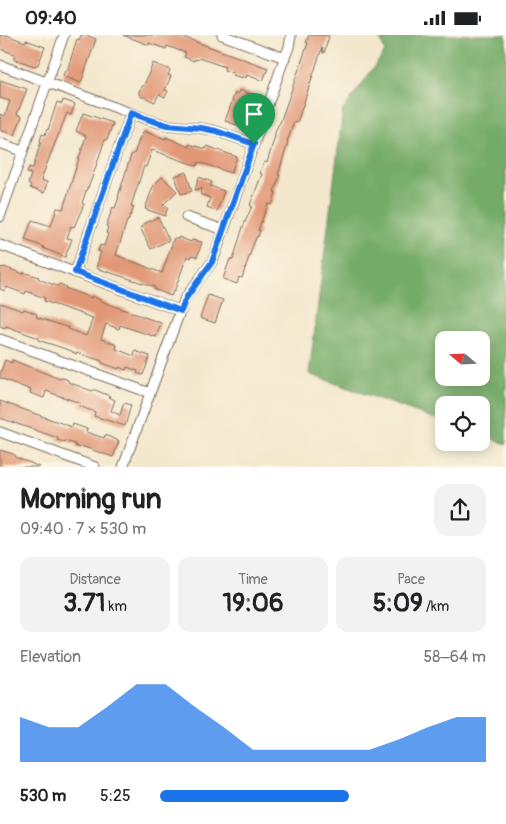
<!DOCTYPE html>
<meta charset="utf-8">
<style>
:root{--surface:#fff;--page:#f2f2f2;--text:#202124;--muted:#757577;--accent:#1a73e8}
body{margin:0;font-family:Pangolin,sans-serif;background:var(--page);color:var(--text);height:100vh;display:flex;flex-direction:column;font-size:19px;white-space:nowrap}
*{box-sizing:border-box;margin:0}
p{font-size:16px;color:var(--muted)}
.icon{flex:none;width:28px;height:28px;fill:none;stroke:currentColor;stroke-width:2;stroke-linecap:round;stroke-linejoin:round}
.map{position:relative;height:432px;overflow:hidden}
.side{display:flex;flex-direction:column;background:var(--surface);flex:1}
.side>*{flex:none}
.needle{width:32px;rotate:289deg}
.buttons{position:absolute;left:435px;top:296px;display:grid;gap:10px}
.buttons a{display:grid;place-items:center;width:55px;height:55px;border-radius:10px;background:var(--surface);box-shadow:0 2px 12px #0003;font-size:25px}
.pin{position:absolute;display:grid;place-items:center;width:42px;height:42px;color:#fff;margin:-51px -21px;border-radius:50% 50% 50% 0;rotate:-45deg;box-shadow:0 0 5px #0007}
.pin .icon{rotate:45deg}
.round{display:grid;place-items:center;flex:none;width:52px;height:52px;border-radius:15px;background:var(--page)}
.head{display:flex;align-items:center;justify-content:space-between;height:85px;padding:0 20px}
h1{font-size:28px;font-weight:700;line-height:38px}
.figures{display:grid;grid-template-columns:repeat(3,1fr);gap:8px;height:85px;padding:5px 20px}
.figures div{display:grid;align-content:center;border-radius:12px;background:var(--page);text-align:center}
.figures b{font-size:25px;font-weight:700}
.figures small{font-size:14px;font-weight:400}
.figures p{font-size:14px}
.chart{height:140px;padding:10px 20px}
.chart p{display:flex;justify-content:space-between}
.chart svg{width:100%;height:90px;margin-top:5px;fill:var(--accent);opacity:.7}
ul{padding:0 20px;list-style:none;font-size:16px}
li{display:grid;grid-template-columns:80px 60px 1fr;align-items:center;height:38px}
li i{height:12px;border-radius:6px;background:var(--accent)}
.status{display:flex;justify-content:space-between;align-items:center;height:35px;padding:0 25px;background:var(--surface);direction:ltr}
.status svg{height:14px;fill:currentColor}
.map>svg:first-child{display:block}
.forest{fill:#75ab68;stroke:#586a43;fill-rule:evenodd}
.building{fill:#e29877}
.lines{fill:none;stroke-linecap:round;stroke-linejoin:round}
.street-casing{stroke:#7b6c5b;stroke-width:11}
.street{stroke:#fff;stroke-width:9}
.route-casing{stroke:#fff;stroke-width:10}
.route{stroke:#1a73e8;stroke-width:6}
</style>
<div class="status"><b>09:40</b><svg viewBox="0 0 49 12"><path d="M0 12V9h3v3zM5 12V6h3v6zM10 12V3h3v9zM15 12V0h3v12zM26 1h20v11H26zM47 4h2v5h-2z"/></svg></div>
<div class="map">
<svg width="506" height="432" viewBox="0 0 506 432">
<rect width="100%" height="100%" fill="#fcf5e5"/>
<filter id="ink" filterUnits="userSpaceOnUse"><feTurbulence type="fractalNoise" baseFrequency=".02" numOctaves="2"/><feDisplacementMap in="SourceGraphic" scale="10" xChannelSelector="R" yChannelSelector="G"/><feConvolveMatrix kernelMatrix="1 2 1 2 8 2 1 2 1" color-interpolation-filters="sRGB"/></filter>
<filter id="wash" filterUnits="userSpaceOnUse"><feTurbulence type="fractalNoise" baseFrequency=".0096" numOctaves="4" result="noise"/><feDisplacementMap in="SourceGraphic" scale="20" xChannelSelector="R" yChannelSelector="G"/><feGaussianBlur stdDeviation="1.12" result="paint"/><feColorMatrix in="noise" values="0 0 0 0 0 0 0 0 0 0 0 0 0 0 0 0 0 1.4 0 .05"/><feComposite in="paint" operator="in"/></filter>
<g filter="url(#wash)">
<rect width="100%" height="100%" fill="#f3e7cc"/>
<path class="forest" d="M379,0H506V409L481,400V370H444V387L309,339L343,75L385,17ZM444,305H481V342H444Z"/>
<g id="blocks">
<path class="building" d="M0,0H6L25,7L26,5L45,12L38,30H36L35,31L14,24L15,19L0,14Z
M81,0H86L96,4L81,48L63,41L65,35L67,36L77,4L79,5Z
M123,0H177L268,33L263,46L247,40L246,43L243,41L242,43L233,40V38L224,35L225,32L199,23L198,25L195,24L194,26L184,22L186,18L167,11L166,14L149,8V10Z
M309,0H326L329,1L324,18H323L322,13L297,88L294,87L287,107H288L278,140H280L274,157H276L272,170L268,169L258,195H260L258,202L257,201L253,210L242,243L239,242L237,249L223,244L230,224L233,225L243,192L252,171L250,170L262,139L260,138L264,127L267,128L275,101H274L278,90L280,88L308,8L306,7Z
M153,28L170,35L168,40L171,41L165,55L168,56L165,62L159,59L155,67L144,62H142L139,60V56L145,48Z
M0,45L27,54L17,79L22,81L15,100L0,95V79L5,81L10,66L0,63Z
M239,55L254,60L243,92L225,86L235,58L238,59Z
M63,65L75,69L71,80L67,78L48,126L41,145L47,147L44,158L30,153L31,151L28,149L31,139L27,138L29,132L33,133L41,106H40L42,99L45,100L47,94L48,95L57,67L62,69Z
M83,78L113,88L107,105L105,104L92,143L88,153H87L82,168L84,169L81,176L74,192L71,191L67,203L72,204L65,222L43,213L44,212L25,205L32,185L51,191L57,173L63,174L86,101L76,96Z
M143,96L166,104V102L189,112V109L206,114L207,111L237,122L231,138L199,127L197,131L152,115L146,132L144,131L131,171L134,172L131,180H130L128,186H127L116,220L162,238L174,203L178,204L179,202L191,207L192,205L202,207L197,222L192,220L191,223L187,221L174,257L173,256L171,261L154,254L155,252L96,233L101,217L98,216L100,210L104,211L108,199L106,198L108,192L106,191L113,172L115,173L119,162H118L131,120L132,119H134L140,102H141Z
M186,137L192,156L181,159L175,141Z
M162,142L177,156L163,170L168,172L165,181L145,174L153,151Z
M199,142L212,147L210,151L224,156L217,176L207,172L210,163L200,159L202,153L195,155Z
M158,182L169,205L151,214L140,193L143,192L142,190Z
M0,232L3,233L4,232L24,239V237L26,238L39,242L38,243L41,245L57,251L60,249L66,252L65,253L91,263L92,261L108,269L161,288L156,302L120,290L119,294L106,289L101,304L117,310L116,314L134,321L135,316L150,321L143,340L137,338L138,336L127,332L126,335L119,332V334L102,328V326L78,318L77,319L72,317V316L38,305L39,303L22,297L6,291L5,293L0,291V268L23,276L24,274L37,279L36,282L69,293L68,294L86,301L93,283L44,266L45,263L26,256L25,259L7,252L5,256L0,254Z
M208,260L223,265L215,288L200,283Z
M5,325L12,328V325L60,344L61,343H63L68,345V347L92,356L93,355H95L110,361L109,362L115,365L111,376L120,380L124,368L131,370L125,391L94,381L95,377L79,371L80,368L46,356L44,363L30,358L31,355L0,343V339Z
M0,366L72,392L73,389L87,394L86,397L104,403L105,400L119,406L113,422L81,411L80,413L75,411V409L65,406L64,407L57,405L58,403L0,383Z
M0,415L13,419L16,421L15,422L40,432H0Z"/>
</g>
</g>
<g filter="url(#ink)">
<use href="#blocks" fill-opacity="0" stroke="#7b6c5b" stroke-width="1"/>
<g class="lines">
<defs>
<path id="street" d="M222,0L285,23
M0,30L149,85L167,90L201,93L216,96L254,109
M0,108L22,116
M0,182L64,0
M186,182L224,195
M0,210L181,276
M75,237L131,78
M0,304L150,358
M0,397L95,432
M123,432L185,263L212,227L215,220L282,30L289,12L291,0"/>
</defs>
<use href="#street" class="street-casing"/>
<use href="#street" class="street"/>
</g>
</g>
<g class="lines" filter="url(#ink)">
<defs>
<path id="route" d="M131,78L150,85L167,90L201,93L216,96L254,109L212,227L186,263L181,276L75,237Z"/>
</defs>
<use href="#route" class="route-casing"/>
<use href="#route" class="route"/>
</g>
</svg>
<div class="buttons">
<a><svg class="needle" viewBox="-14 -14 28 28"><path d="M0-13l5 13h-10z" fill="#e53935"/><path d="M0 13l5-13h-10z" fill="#757577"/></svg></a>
<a><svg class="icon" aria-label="locate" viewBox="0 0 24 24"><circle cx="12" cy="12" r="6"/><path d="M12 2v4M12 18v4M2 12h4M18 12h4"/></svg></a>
</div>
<div class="pin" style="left:254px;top:109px;background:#1e9e55"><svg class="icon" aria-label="arrive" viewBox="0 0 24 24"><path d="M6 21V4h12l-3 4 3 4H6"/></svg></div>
</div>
<section class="side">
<div class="head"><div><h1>Morning run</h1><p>09:40 · 7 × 530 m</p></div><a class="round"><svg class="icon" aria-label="share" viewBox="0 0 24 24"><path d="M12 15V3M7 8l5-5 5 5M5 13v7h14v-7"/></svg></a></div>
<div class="figures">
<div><p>Distance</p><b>3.71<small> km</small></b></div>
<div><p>Time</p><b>19:06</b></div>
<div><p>Pace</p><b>5:09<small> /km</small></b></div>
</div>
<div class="chart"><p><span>Elevation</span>58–64 m</p>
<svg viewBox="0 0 160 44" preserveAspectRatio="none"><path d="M0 44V22L10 27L20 27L30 17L40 6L50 6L60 17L70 27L80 38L90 38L100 38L110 38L120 38L130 33L140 27L150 22L160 22V44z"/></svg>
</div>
<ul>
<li><b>530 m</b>5:25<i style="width:58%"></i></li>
</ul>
</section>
